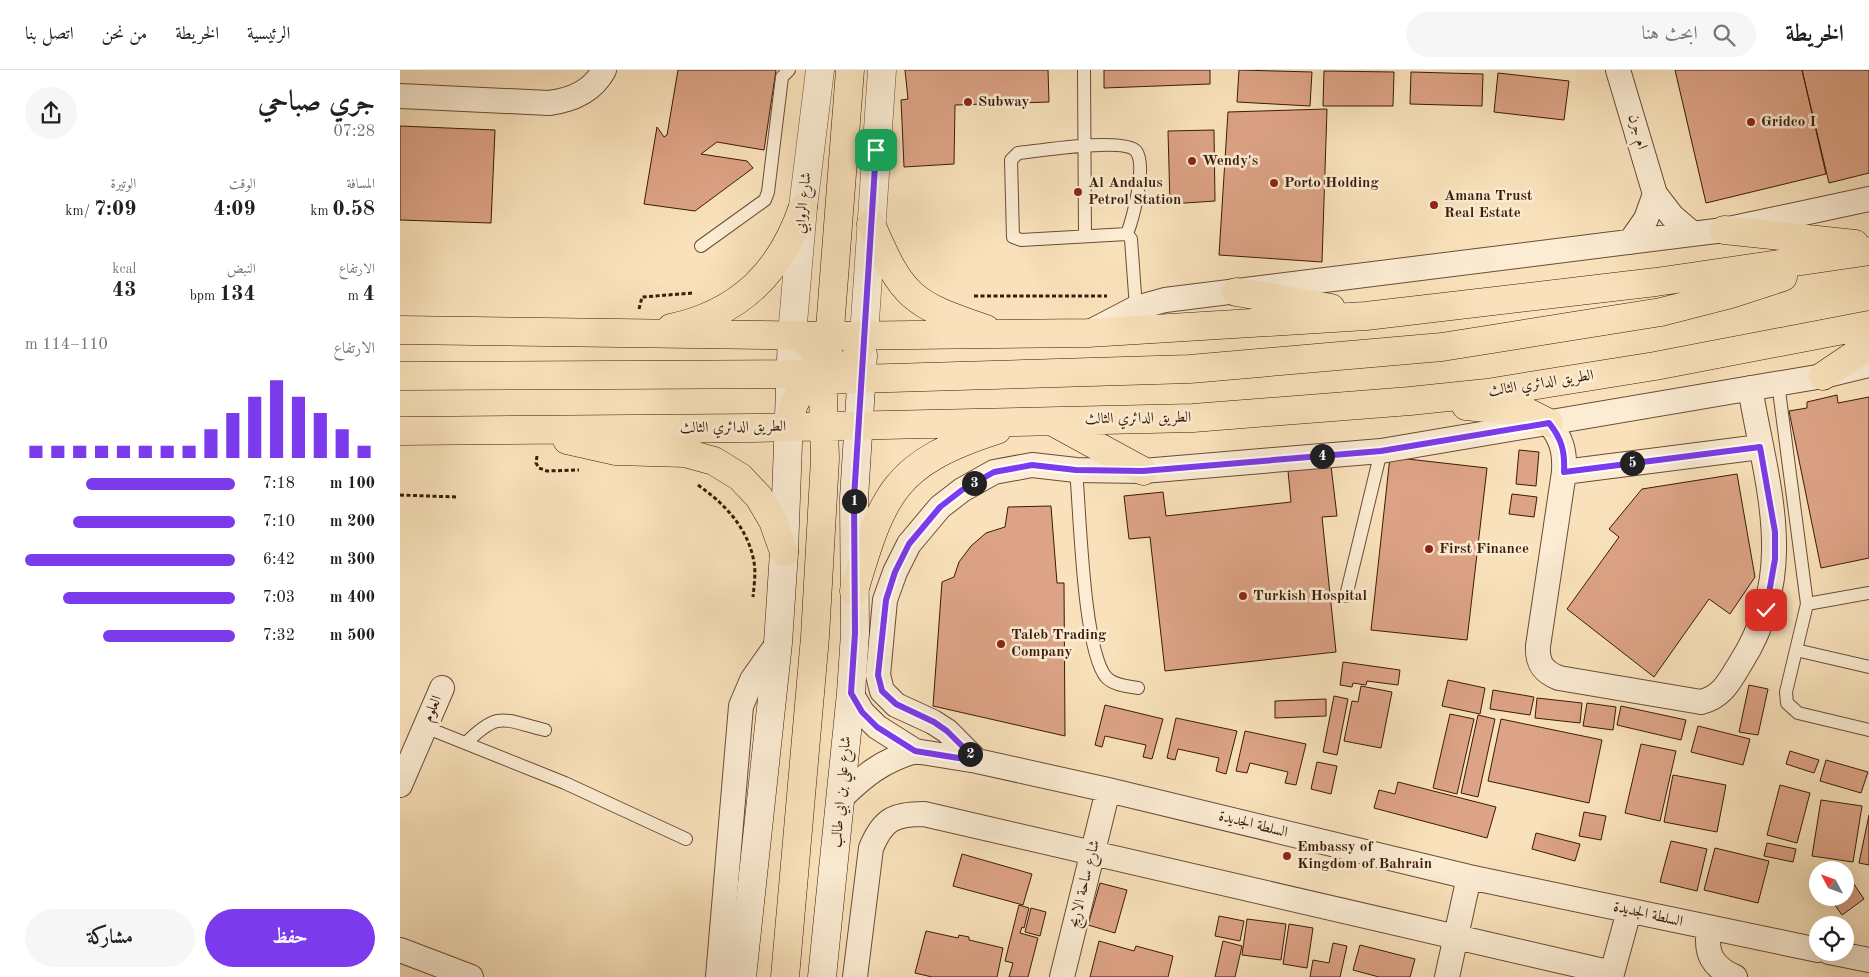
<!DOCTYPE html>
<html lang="ar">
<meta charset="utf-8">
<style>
:root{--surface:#fff;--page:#f6f6f6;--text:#202124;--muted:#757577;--line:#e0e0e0;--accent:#7c3aed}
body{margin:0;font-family:"Old Standard TT",Amiri,serif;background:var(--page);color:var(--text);direction:rtl;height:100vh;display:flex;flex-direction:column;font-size:19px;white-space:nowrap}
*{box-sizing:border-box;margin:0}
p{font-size:16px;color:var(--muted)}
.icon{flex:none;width:28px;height:28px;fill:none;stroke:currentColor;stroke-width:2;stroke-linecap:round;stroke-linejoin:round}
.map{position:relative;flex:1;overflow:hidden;direction:ltr}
.drawer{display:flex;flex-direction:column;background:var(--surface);width:400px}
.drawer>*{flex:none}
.needle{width:32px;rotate:311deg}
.buttons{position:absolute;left:1409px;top:791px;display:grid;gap:10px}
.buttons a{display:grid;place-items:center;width:45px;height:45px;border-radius:50%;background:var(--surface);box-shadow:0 5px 20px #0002;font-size:25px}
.pin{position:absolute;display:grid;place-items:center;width:42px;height:42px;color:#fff;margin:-21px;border-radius:10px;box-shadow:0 2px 8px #0006}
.km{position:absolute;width:25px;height:25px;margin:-12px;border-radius:50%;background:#222;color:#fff;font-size:14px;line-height:25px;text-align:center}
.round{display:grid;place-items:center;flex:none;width:52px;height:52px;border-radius:26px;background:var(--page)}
.headline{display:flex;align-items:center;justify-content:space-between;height:85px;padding:0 25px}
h1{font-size:28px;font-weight:700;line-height:38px}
.stats{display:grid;grid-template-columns:repeat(3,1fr);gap:8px;height:85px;padding:5px 25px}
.stats div{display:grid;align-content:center}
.stats b{font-size:21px;font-weight:700}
.stats small{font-size:14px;font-weight:400}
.stats p{font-size:14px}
.chart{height:140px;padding:10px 25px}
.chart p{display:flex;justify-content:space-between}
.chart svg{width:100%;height:90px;margin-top:5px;stroke:var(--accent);stroke-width:6}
.cta{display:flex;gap:10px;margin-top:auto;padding:10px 25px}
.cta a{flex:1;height:58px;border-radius:30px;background:var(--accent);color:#fff;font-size:20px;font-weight:700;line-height:58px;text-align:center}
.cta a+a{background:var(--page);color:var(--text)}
ul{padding:0 25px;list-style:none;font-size:16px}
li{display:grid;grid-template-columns:80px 60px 1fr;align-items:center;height:38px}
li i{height:12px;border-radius:6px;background:var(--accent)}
header{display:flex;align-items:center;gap:30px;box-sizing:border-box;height:70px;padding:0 25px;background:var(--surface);border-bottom:1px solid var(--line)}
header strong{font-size:24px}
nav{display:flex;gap:28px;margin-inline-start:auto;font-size:18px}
.search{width:350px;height:45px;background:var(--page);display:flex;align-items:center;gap:12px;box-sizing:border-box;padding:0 18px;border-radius:28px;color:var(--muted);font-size:19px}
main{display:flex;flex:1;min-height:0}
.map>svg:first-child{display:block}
.building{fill:#dda386;stroke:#3a1a09}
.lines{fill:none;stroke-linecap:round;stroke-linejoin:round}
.service-casing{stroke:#6a4c36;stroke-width:14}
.minor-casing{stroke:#6a4c36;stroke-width:26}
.tertiary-casing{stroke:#6a4c36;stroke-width:29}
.secondary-casing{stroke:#3a1a09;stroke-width:29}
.trunk-casing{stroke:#3a1a09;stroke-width:29}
.path{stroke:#3a1a09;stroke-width:3;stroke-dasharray:4 2.5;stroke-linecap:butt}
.service{stroke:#fbecd3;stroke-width:12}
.minor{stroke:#fbecd3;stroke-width:24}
.tertiary{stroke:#fbecd3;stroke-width:28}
.secondary{stroke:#fbecd3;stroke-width:28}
.trunk{stroke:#f9e2bb;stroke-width:28}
.route-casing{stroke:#fff;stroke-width:10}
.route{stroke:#7c3aed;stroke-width:6}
.poi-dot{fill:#8f2418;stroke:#fbecd3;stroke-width:2}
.labels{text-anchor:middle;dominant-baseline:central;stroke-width:5;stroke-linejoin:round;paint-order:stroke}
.poi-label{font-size:15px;font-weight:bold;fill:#3a1a09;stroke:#fbecd3;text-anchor:start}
.street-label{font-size:15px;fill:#3a1a09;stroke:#fbecd3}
</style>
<header>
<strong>الخريطة</strong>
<div class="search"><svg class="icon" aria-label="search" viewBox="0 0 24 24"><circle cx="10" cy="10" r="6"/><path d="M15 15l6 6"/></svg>ابحث هنا</div>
<nav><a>الرئيسية</a><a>الخريطة</a><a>من نحن</a><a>اتصل بنا</a></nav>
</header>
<main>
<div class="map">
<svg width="1469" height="907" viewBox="0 0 1469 907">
<rect width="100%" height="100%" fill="#f9e2bb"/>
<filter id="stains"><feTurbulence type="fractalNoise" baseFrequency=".004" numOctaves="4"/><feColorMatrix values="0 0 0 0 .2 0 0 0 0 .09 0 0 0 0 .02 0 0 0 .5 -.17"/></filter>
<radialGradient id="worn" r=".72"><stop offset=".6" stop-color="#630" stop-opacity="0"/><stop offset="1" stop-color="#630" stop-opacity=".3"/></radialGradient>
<path class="building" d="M278,0H376L364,80L317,72L301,84L347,91L353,98L295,141L244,134L257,57L264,67L267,65Z
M505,0H648L649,32L555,35L554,94L504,97L501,30L508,29Z
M704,0H810V14L704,18Z
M839,0L912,2L910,36L837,32Z
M1275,0H1402L1426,104L1306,133Z
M1402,0H1469V103L1429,113Z
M924,1L994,2L993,36H923Z
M1011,2L1083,4L1082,36L1010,34Z
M1098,3L1169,11L1164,50L1094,42Z
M927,39L922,192L819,185L828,42Z
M0,56L95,60L91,153L0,150Z
M814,60L815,131L770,134L768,61Z
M1437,325L1438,333L1469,327V488L1421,498L1389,341L1407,338V332Z
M1119,380L1139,382L1136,416L1116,414Z
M990,387L1087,398L1067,570L971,560Z
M931,396L937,446L922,447L936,582L765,601L750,467L729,469L724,426L763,422L766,446L891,432L888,401Z
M1337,404L1355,507L1330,544L1309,529L1254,607L1167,539L1219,467L1209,459L1242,419Z
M1112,424L1137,427L1134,447L1109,444Z
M651,436L657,513H664L665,666L533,636L542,512L554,507L559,492L571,476L586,463L605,457L608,437Z
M943,592L1000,600L998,615L967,611L966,615L953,613L952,617L940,615Z
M1048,610L1085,618L1080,644L1042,636Z
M1349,615L1368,619L1358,665L1339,662Z
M961,616L992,622L981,678L944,671L952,631L958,632Z
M1093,620L1134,627L1130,645L1090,639Z
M934,626L948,629L937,685L923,682Z
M1137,628L1182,633L1180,653L1135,648Z
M926,629V646L875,648V631Z
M1187,633L1216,637L1213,660L1183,656Z
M705,635L763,649L752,689L743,687L746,675L705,666L702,677L695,675Z
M1221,636L1286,650L1281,670L1217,655Z
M1050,644L1074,649L1057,724L1033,718Z
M1078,645L1095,649L1078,727L1061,723Z
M776,648L837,661L826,704L816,701L819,688L778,679L775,690L767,688Z
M1101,649L1202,670L1189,733L1088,711Z
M1298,656L1350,669L1343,695L1291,682Z
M845,661L906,674L896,715L885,713L888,702L850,693L847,703L836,701Z
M1241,674L1276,681L1260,751L1225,743Z
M1390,681L1419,690L1414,703L1386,694Z
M1426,690L1468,702L1461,723L1420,711Z
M917,692L937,696L931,724L911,719Z
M1273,705L1326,715L1317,762L1264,752Z
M998,712L1096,737L1087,768L974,738L979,720L995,724Z
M1380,715L1410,723L1397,773L1367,765Z
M1421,730L1462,736L1453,792L1412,786Z
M1184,742L1206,746L1201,770L1179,766Z
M1469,745V795L1459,793Z
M1136,763L1180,774L1175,791L1132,779Z
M1271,771L1307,779L1297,821L1260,812Z
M1367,773L1396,779L1393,792L1364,786Z
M1315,778L1369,791L1358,833L1304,820Z
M562,784L632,804L623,835L553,816Z
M1447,804L1464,829L1442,845L1430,828H1445V806Z
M700,813L727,820L715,863L688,855Z
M619,835L629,838L624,858L622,857L620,863L638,868L628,907H609L613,893L605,891Z
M631,838L646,842L640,866L625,862Z
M819,846L844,851L840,871L815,866Z
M847,849L886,854L881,890L842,885Z
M889,854L913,858L907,898L883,894Z
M526,861L558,868L559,865L569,867V870L603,878L597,907H532L515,903Z
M699,871L734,881L736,876L773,886L768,907H690Z
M823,871L842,876L835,907H815Z
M933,873L947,876L940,907H910L913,890L929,893Z
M960,875L1015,889L1010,907H979L953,900Z"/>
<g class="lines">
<defs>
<path id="service" d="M684,0L685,165
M727,164C733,148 747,95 736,81C724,67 638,81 618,83L611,90L613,167L621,170L727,164L731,169L736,238
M301,176L365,130L368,122L382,7L389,0
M1378,313L1407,534L1386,622L1387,633L1398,643L1469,660
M676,400C680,442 683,579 706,607C713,615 727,616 738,618
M946,526L981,381
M1407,534L1469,523
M1396,580L1469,597
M25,657L165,713L286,769
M66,673C99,640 103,650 145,660"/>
<path id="minor" d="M1218,0L1255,124L1272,146L1293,164
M0,26L149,33C172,30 192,22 204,0
M1230,172L1246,149L1255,124
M688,263L736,238L765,230L1324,160L1469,129
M1149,353C1162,369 1165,382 1164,402L1138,576C1137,593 1143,602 1159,608L1301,632C1322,627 1329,612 1340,594C1399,502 1367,417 1350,318
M1164,402L1360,377
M451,623L462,642L477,657L515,681L577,691L708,720L1069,807L1418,880
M577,691L547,661L533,652L496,635L482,621L478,605L485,530L495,502L509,474L540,437L562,420L594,402L632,395L676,400L743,401L981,381L1423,306L1469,295
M0,715L42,618
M441,728C465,705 482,691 515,681
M1309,859C1305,883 1312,897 1335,907
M0,880L71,907
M1429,882L1469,890
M318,907L341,636L352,610L378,573
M455,907L471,778C483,749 494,744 524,744L1212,903
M662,907L708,720
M1047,907L1069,807
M1211,907L1229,841"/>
<path id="tertiary" d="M392,265L403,137L420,0
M464,266L482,0"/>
<path id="secondary" d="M342,907L378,573L384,482L392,265
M422,907L451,623L455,563L454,428L463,285"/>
<path id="trunk" d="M471,154C502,227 511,234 586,259
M1324,160L1455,174
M836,222L931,238
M271,258C340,243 381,202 403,137
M0,260L429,266L688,263L966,246L1256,212L1469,181
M428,285L450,0
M0,306L427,304C449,301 460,287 464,266
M1423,306L1469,275
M1066,336L1127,342L1149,353
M653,352L743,401
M388,357C392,334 398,316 423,310L790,299L1042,277L1261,242L1331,224L1383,207
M0,361L352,358L793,348L1010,331L1087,323L1255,296L1469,255
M167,370L216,381L285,383L314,391L340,407L359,427L373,451L384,482
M454,521C483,423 494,393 597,360
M385,907L415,567L425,389L422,296C417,279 408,271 392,265"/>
</defs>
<use href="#service" class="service-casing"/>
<use href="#minor" class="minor-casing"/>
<use href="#tertiary" class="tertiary-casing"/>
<use href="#secondary" class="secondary-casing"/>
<use href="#trunk" class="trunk-casing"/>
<path class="path" d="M574,226H707
M239,239L242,227L293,223
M137,386L136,393L139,398L147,401L179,400
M298,415C325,434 348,458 354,492C356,503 354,516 353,527
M0,425L56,427"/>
<use href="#service" class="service"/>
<use href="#minor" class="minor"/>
<use href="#tertiary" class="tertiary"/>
<use href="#secondary" class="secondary"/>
<use href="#trunk" class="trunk"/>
</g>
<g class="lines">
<defs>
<path id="route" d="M476,80L454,428L455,563L451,623L462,642L477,657L515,681L577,691L547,661L534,652L496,634L482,621L478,605L486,530L495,502L509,474L540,437L562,420L594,402L632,395L676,400L743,401L981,381L1149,353C1162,369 1165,382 1164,402L1360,377L1375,462V489L1366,540"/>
</defs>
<use href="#route" class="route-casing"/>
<use href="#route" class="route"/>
</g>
<g class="poi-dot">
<circle cx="568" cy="32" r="5"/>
<circle cx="1351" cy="52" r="5"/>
<circle cx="792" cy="91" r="5"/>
<circle cx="874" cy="113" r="5"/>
<circle cx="678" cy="122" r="5"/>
<circle cx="1034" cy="135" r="5"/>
<circle cx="1029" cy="479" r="5"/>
<circle cx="843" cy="526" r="5"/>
<circle cx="601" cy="574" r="5"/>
<circle cx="887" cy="786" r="5"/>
</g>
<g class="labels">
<g class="poi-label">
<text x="578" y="32">Subway</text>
<text x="1361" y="52">Gridco I</text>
<text x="802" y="91">Wendy's</text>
<text x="688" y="113">Al Andalus<tspan x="688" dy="17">Petrol Station</tspan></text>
<text x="884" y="113">Porto Holding</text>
<text x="1044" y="126">Amana Trust<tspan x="1044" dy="17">Real Estate</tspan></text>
<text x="1039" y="479">First Finance</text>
<text x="853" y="526">Turkish Hospital</text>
<text x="611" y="565">Taleb Trading<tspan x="611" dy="17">Company</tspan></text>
<text x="897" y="777">Embassy of<tspan x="897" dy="17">Kingdom of Bahrain</tspan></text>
</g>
<g class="street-label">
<text transform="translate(1237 62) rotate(74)">ام جرن</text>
<text transform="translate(404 133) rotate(-84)">شارع الروابي</text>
<text transform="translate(1141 314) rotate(-9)">الطريق الدائري الثالث</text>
<text transform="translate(738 349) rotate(-1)">الطريق الدائري الثالث</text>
<text transform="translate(333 358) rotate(-1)">الطريق الدائري الثالث</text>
<text transform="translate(33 639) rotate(-67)">العلوم</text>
<text transform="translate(442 722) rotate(-85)">شارع علي بن ابي طالب</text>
<text transform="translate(853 755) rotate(14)">السلطة الجديدة</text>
<text transform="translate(685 814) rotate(-76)">شارع ساحة الاريج</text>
<text transform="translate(1248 845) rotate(13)">السلطة الجديدة</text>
</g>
</g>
<rect width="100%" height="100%" filter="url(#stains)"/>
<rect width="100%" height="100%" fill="url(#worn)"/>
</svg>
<div class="buttons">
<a><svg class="needle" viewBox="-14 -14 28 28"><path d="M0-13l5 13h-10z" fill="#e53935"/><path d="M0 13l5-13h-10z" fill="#757577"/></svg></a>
<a><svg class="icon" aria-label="locate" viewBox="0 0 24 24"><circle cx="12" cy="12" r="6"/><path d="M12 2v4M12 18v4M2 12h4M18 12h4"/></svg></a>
</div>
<div class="pin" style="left:476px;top:80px;background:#1e9e55"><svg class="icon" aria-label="arrive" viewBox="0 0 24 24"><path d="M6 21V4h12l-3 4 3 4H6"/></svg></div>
<div class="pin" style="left:1366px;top:540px;background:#d93025"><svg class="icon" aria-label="check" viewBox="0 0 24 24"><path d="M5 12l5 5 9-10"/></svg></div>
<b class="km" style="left:454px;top:431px">1</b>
<b class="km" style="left:570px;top:684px">2</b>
<b class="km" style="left:574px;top:413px">3</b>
<b class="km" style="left:922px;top:386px">4</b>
<b class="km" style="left:1232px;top:393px">5</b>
</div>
<section class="drawer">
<div class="headline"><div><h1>جري صباحي</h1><p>07:28</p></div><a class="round"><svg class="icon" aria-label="share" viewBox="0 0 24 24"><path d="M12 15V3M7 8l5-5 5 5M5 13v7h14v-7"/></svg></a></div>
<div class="stats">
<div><p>المسافة</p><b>0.58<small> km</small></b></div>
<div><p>الوقت</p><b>4:09</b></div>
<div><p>الوتيرة</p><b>7:09<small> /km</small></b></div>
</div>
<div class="stats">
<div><p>الارتفاع</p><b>4<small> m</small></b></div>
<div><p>النبض</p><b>134<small> bpm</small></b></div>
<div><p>kcal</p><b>43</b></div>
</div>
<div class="chart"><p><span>الارتفاع</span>110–114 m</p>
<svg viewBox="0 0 160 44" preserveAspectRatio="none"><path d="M5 44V38M15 44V38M25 44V38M35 44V38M45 44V38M55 44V38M65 44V38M75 44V38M85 44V30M95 44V22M105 44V14M115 44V6M125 44V14M135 44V22M145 44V30M155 44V38"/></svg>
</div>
<ul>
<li><b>100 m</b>7:18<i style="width:71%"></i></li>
<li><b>200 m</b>7:10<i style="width:77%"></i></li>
<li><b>300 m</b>6:42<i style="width:100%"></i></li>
<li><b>400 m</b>7:03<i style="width:82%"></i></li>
<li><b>500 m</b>7:32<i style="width:63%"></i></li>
</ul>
<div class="cta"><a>حفظ</a><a>مشاركة</a></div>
</section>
</main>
